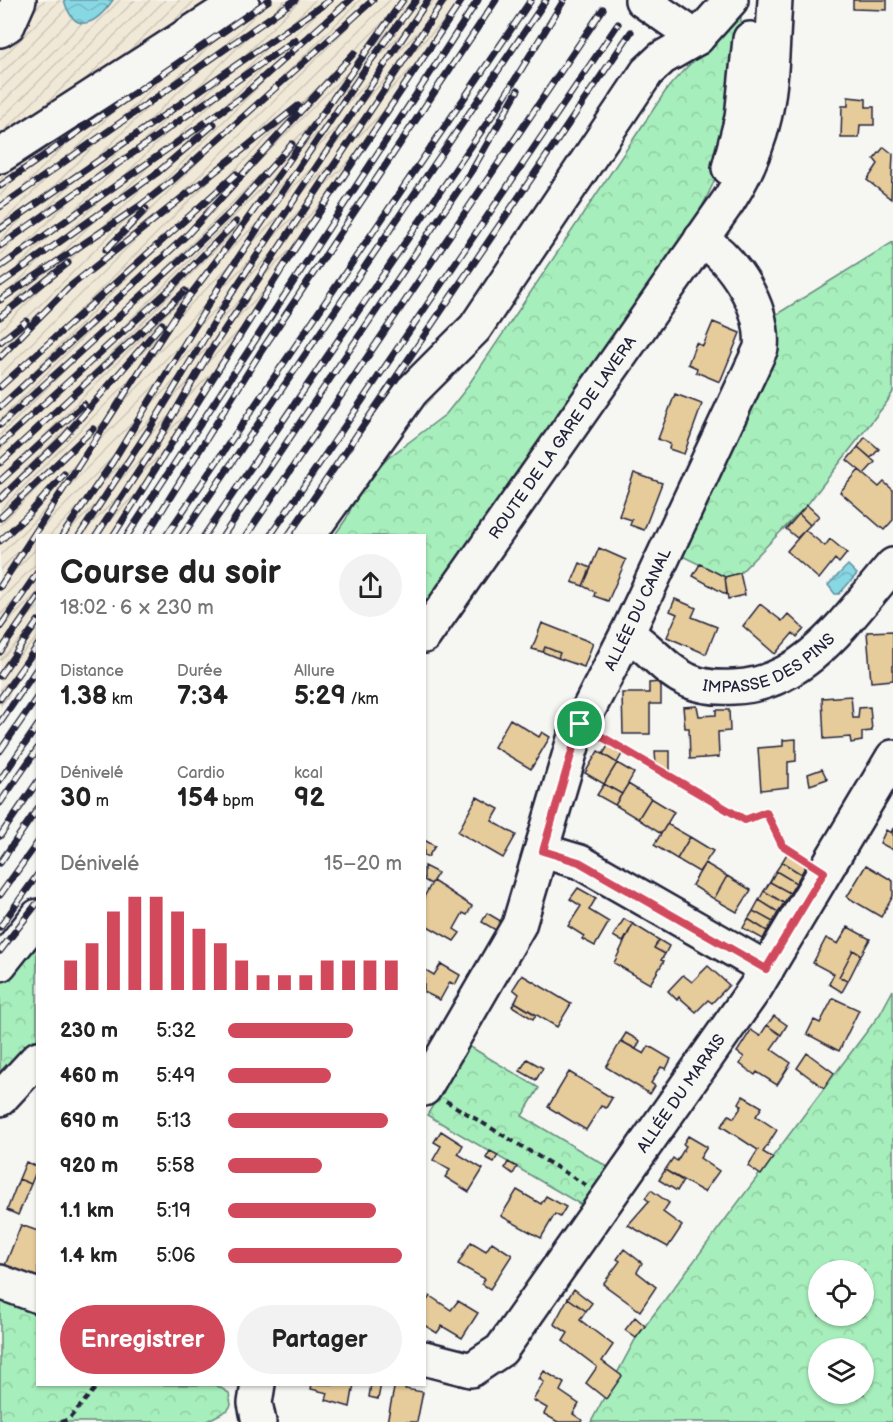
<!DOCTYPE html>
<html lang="fr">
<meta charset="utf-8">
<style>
:root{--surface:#fff;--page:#f2f2f2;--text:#222;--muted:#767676;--accent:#d1495b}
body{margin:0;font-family:"Balsamiq Sans",sans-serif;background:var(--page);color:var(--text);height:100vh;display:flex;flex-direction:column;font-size:22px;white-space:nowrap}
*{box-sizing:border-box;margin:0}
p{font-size:20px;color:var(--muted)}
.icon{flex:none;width:33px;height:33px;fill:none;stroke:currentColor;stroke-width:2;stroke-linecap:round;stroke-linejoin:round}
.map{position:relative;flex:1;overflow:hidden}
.details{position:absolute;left:36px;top:534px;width:390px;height:852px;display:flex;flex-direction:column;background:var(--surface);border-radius:0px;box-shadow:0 2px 4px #0004}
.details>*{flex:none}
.fabs{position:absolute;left:808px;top:1260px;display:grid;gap:12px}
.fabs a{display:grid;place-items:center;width:66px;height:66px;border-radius:50%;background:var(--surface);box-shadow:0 2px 4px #0004;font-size:30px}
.pin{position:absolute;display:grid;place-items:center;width:51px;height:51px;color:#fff;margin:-26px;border:3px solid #fff;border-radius:50%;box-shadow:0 2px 6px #0007}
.round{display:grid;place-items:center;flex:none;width:63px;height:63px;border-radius:32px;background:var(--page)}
.headline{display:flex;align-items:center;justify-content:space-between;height:102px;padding:0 24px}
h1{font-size:33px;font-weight:700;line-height:45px}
.figures{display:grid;grid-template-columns:repeat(3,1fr);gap:9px;height:102px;padding:6px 24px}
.figures div{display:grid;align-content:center}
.figures b{font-size:26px;font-weight:700}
.figures small{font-size:16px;font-weight:400}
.figures p{font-size:16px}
.chart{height:168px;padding:12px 24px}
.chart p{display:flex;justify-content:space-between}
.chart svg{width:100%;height:108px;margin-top:6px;stroke:var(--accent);stroke-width:6}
.primary-button{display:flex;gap:12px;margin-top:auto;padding:12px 24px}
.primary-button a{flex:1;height:69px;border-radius:36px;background:var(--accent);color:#fff;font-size:24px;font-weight:700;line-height:69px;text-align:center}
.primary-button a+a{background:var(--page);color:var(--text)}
ul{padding:0 24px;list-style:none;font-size:20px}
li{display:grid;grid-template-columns:96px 72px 1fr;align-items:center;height:45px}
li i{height:15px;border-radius:8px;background:var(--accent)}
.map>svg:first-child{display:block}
.industrial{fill:url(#industrial-furrows)}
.forest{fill:url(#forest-crowns);stroke:#64887b;stroke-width:1.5;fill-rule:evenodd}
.water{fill:url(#water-waves);stroke:#5f8fa0;stroke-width:1.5}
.building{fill:#e6cb9b;stroke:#22223b;stroke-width:1.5}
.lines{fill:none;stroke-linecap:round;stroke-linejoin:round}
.minor-casing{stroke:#22223b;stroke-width:38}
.path{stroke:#22223b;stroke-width:4;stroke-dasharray:6 4.5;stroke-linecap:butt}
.minor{stroke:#f6f6f2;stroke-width:33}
.rail-casing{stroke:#22223b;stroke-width:7}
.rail{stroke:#f6f6f2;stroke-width:4.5;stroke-dasharray:14;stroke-linecap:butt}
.route-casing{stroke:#fff;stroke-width:12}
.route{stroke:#d1495b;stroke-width:8}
.labels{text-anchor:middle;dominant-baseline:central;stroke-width:4.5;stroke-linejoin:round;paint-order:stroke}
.street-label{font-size:16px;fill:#22223b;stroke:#f6f6f2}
</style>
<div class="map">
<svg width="893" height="1422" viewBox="0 0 893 1422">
<defs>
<pattern id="industrial-furrows" width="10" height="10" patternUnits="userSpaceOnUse" patternTransform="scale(1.5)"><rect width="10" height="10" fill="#f1e9d8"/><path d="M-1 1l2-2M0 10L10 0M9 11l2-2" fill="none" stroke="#cec8ba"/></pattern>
<pattern id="forest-crowns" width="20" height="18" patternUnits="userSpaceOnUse" patternTransform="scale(1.5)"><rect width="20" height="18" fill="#a6eebb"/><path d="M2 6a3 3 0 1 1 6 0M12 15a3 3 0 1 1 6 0" fill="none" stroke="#8fcca2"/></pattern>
<pattern id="water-waves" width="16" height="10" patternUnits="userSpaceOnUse" patternTransform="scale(1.5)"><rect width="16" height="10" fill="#88d8e4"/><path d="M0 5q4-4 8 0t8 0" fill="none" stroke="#75b9c4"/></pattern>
</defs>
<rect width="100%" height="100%" fill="#f6f6f2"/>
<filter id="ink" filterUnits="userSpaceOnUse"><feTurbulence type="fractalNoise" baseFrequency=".0167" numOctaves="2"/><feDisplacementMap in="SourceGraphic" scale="12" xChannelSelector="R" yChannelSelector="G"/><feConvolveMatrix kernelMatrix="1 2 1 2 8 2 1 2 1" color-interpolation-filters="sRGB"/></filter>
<g filter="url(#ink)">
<path class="industrial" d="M0,0H457L112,535L38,536L37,652L0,710Z"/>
<path class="forest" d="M741,15C740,72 735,133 712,186C704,204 694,222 685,240L425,617L424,536H334L346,519L361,487L388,458L446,414L465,390L667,89C689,61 718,41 741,15Z
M893,242V392L887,402L807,505L740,573L725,577L678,554L769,319Z
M37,925V1041L0,1080V972Z
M893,990V1422H591L636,1338L880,1014ZM819,1270H864V1316H819ZM819,1348H864V1394H819Z
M469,1046L539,1088L522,1116L613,1170L585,1207L427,1115Z
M0,1294L37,1310L38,1384L216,1385L229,1393L231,1405L228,1410L205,1422H0Z"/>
<path class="water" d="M64,0H113C96,24 75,37 64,0Z
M848,565L857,574L839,594H835L828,585Z"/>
<path class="building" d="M853,0H887V10L853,9Z
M848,97L866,99V107H874V125H860L859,138H841L842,106H848Z
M884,147L893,154L891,199L867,180L878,164L874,159Z
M713,322L740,333L720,382L696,372L697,368L688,364L696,343L703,346Z
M675,394L702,404L684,454L669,449L670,444L658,439Z
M865,437L879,449L871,458L858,447Z
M858,447L875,462L864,474L847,460Z
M859,470L879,487L884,482L893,490V520L884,530L840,492Z
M634,473L662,483L644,530L630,525L632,520L619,516Z
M807,505L819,516L810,525L799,514Z
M799,514L810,525L797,538L786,529Z
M805,530L825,546L830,539L847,553L839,563L835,559L819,579L787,551Z
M599,548L626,560L608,601L594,596L595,592L583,586Z
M580,563L591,568L583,586L572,582Z
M700,564L725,577L727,595L693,576Z
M740,573L745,595L728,599L725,577Z
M675,599L696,608L692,617L717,627L706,654L667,637L677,614L670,611Z
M760,604L782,621L788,614L804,629L797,637L793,633L775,654L743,626Z
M542,623L593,643L584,667L558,658L560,653L545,647L543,652L532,649Z
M893,631V680L871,682L867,632Z
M545,647L560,653L558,658L543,652Z
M661,682V704H650V734H623L622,693H649V683Z
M851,696L853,718H858L859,708L870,707L872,731L862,732V741L851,743L850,737L824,739L822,698Z
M697,706L699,716L716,715V710H729L730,731L718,732L719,757L690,759L689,728H685L683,707Z
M510,719L539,737L542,732L550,737L531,769L494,747Z
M796,739V761L788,762V787L761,790L758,748L783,746V740Z
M609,744L623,752L617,763L603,754Z
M598,751L617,763L604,784L585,773Z
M655,751H670V775L656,766Z
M617,763L634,773L622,794L604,784Z
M822,769L827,779L810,785L808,774Z
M604,784L622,794L615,805L597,795Z
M628,784L651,798L638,819L615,805Z
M477,797L499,809L492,821L516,835L503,858L458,832Z
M651,798L674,812L661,834L638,819Z
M667,824L690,837L677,859L654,845Z
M893,828V850L880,843L886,830L891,833Z
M690,837L713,851L699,872L677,859Z
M424,840L435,846L428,857L424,855Z
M788,852L806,865L801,874L782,862Z
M782,862L801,874L796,883L776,871Z
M705,863L727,876L714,899L692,885Z
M866,865L893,881V896L881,917L847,897Z
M424,866L438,873L431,884L424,880Z
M776,871L796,883L790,893L770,882Z
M727,876L751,890L737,912L714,899Z
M433,881L472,906L467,915L463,913L454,929L460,933L454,941L424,924V897Z
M770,882L790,893L784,903L764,891Z
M578,888L596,898L589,910L609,922L595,946L582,939L584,936L568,926L581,906L570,899Z
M764,891L784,903L778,912L759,900Z
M759,900L778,912L773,922L753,911Z
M753,911L773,922L767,931L748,919Z
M487,913L504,923L499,932L482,922Z
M624,919L633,924L623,942L613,936Z
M748,919L767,931L763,939L743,928Z
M633,924L659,940L654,948L665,954L661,960L664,961L650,984L614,963Z
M848,927L870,939L861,955L853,950L839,977L848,981L842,992L829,984L834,974L813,963L826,938L838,944Z
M659,940L669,946L665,954L654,948Z
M853,950L861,955L848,981L839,977Z
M441,964L460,975L455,985L450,982L440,1000L424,992V969L434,975Z
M708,966L729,985L712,1003L708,1000L696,1012L679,997L677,1000L668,991L683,975L692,982Z
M522,975L571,1004L557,1027L515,1002L519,994L513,989Z
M833,998L859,1010L839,1051L807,1034L814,1020L820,1023Z
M515,1002L536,1015L533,1019L512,1006Z
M774,1016L787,1025L781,1035L767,1025Z
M767,1025L781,1035L771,1049L791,1063L777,1085L757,1072L755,1075L740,1064L744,1057L737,1052L751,1030L760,1036Z
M626,1033L640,1041L636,1049L621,1041Z
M621,1041L644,1054L649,1046L671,1059L666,1069L661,1067L651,1083L655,1086L650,1094L606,1067Z
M807,1053L834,1073L824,1088L797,1068Z
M527,1059L543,1068L536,1080L520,1071Z
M569,1072L612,1098L606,1108L601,1106L586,1130L548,1107Z
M743,1096L762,1107L756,1116L777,1130L763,1152L773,1158L761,1175L748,1166L758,1150L721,1126L729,1115L734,1118L742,1106L739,1103Z
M441,1131L463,1145L458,1154L483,1169L469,1192L445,1177L450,1170L433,1160L441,1146L434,1142Z
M688,1136L707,1147L700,1158L719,1171L704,1192L665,1170L673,1158L677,1161L686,1146L683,1144Z
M490,1151L498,1155L494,1162L486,1158Z
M26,1162L38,1167L31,1184L19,1179Z
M508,1162L517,1167L513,1174L505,1168Z
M665,1170L683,1181L677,1191L659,1180Z
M19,1179L31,1184L18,1215L7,1210Z
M517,1190L541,1204L546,1196L566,1207L560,1217L555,1214L541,1238L501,1216Z
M651,1190L669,1203L663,1212L682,1226L668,1247L628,1225L649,1201L645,1198Z
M21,1225L38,1231V1279L4,1268Z
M471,1242L486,1251L492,1242L512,1255L490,1289L482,1284L485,1279L458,1264Z
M624,1249L642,1263L637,1272L656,1287L640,1311L603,1284L620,1261L617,1259Z
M574,1289L592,1303L586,1311L568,1298Z
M430,1296L451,1310L458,1301L478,1313L462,1338L442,1326L437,1333L424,1325V1305Z
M568,1298L586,1311L580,1320L613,1345L602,1361L622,1376L606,1399L586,1383L597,1367L563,1341L568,1333L554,1324Z
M635,1317L645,1326L636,1338L625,1330Z
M544,1371L564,1383L560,1391L579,1404L573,1414L582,1420L581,1422H558L544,1414L547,1408L533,1400L544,1382L539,1379Z
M312,1384H354L350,1407L326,1400L328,1393L311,1389Z
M371,1384H381L378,1399L369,1397Z
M395,1384H406L405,1389L423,1392L417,1422H387Z"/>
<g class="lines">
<defs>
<g id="minor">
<path d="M642,0L697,38"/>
<path d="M0,30L8,25L19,0"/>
<path d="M0,156L242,0"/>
<path d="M729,168L742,118L750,39"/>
<path d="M308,536L412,391L475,328L647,72L662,58L697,38L731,0"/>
<path id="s1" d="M627,634C650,647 664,670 689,681C703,687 719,688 734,687C806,685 850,614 893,565"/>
<path id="s2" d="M424,636L729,200C774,129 770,80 775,0"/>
<path d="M543,851L580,862L767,969"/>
<path d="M0,964L38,916"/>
<path id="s3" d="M424,1089L519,925L575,736L627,634L761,348C765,308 734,260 701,239"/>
<path d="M0,1099L38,1058"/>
<path d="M0,1282L38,1296"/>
<path id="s4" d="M424,1358L471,1370L501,1350L756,987L893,757"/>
<path d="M258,1384L255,1403L259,1422"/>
</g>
</defs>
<use href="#minor" class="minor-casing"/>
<path class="path" d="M604,738L745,820L766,811L782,845L803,858
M446,1101L586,1185
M61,1422L69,1419L99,1384"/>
<use href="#minor" class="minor"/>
<defs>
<path id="rail" d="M0,186L269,0
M0,207L295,0
M0,229L330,0
M0,246L295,40
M106,250L146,209
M0,267L240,98L350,0
M0,284L157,173L214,124
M0,300L141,205L173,180L373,0
M0,317L68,263
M0,342L26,321
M0,357L68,288L298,106
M0,387L236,174
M0,407L188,234L354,53
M0,425L186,255L232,211L292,144
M0,444L170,289L236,222
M0,463L185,291
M0,481L84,404
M0,499L64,437L162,324
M0,518L93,429
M62,536L112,463L222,282L369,63L416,0
M79,536L152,425L230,296L428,0
M96,536L155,446L211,350L444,0
M113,536L292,253L462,0
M127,536L478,0
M146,536L260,353L496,0
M166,536L531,0
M182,536L546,0
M204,536L500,104L564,0
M223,536L474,167L518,90
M246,536L603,9
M270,536L618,24
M288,536L631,32
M0,541L29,514L64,474
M0,587L181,307L239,231L403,0
M0,627L38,572
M0,652L38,597
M0,676L38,621
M0,699L38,645
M0,723L38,667
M0,751L38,696
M0,780L38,725
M0,803L38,748
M0,836L38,781
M0,863L38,808
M0,895L38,842
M0,927L38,874
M0,951L38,902"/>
</defs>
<use href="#rail" class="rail-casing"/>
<use href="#rail" class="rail"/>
</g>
</g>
<g class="lines" filter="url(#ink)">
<defs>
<path id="route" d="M580,724L745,820L766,812L782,845L824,872L766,969L579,862L543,851Z"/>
</defs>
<use href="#route" class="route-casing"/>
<use href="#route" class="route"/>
</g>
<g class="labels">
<g class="street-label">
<text stroke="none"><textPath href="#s2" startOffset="242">ROUTE DE LA GARE DE LAVERA</textPath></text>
<text stroke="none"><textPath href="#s3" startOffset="528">ALLÉE DU CANAL</textPath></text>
<text stroke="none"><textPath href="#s1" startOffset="165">IMPASSE DES PINS</textPath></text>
<text stroke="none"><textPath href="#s4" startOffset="398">ALLÉE DU MARAIS</textPath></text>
</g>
</g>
</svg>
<div class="fabs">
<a><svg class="icon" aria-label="locate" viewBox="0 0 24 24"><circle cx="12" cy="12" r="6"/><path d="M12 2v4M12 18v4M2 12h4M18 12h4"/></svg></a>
<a><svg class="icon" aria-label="layers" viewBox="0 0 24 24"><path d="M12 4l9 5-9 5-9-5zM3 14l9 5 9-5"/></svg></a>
</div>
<div class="pin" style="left:580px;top:724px;background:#1e9e55"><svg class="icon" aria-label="arrive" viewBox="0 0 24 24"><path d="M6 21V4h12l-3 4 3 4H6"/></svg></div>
<section class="details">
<div class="headline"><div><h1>Course du soir</h1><p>18:02 · 6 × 230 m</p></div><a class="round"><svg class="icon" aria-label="share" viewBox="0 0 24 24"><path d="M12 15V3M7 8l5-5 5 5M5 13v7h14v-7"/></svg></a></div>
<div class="figures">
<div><p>Distance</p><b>1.38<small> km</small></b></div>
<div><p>Durée</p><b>7:34</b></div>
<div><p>Allure</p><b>5:29<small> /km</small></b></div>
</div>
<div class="figures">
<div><p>Dénivelé</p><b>30<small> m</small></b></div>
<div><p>Cardio</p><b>154<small> bpm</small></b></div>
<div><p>kcal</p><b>92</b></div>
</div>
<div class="chart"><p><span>Dénivelé</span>15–20 m</p>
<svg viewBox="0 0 160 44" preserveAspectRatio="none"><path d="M5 44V32M15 44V25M25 44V12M35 44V6M45 44V6M55 44V12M65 44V19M75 44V25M85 44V32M95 44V38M105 44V38M115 44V38M125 44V32M135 44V32M145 44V32M155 44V32"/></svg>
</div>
<ul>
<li><b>230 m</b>5:32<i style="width:72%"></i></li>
<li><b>460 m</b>5:49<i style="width:59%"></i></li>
<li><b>690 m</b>5:13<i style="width:92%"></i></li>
<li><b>920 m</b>5:58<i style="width:54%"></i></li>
<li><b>1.1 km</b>5:19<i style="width:85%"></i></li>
<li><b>1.4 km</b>5:06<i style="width:100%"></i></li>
</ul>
<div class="primary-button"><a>Enregistrer</a><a>Partager</a></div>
</section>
</div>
